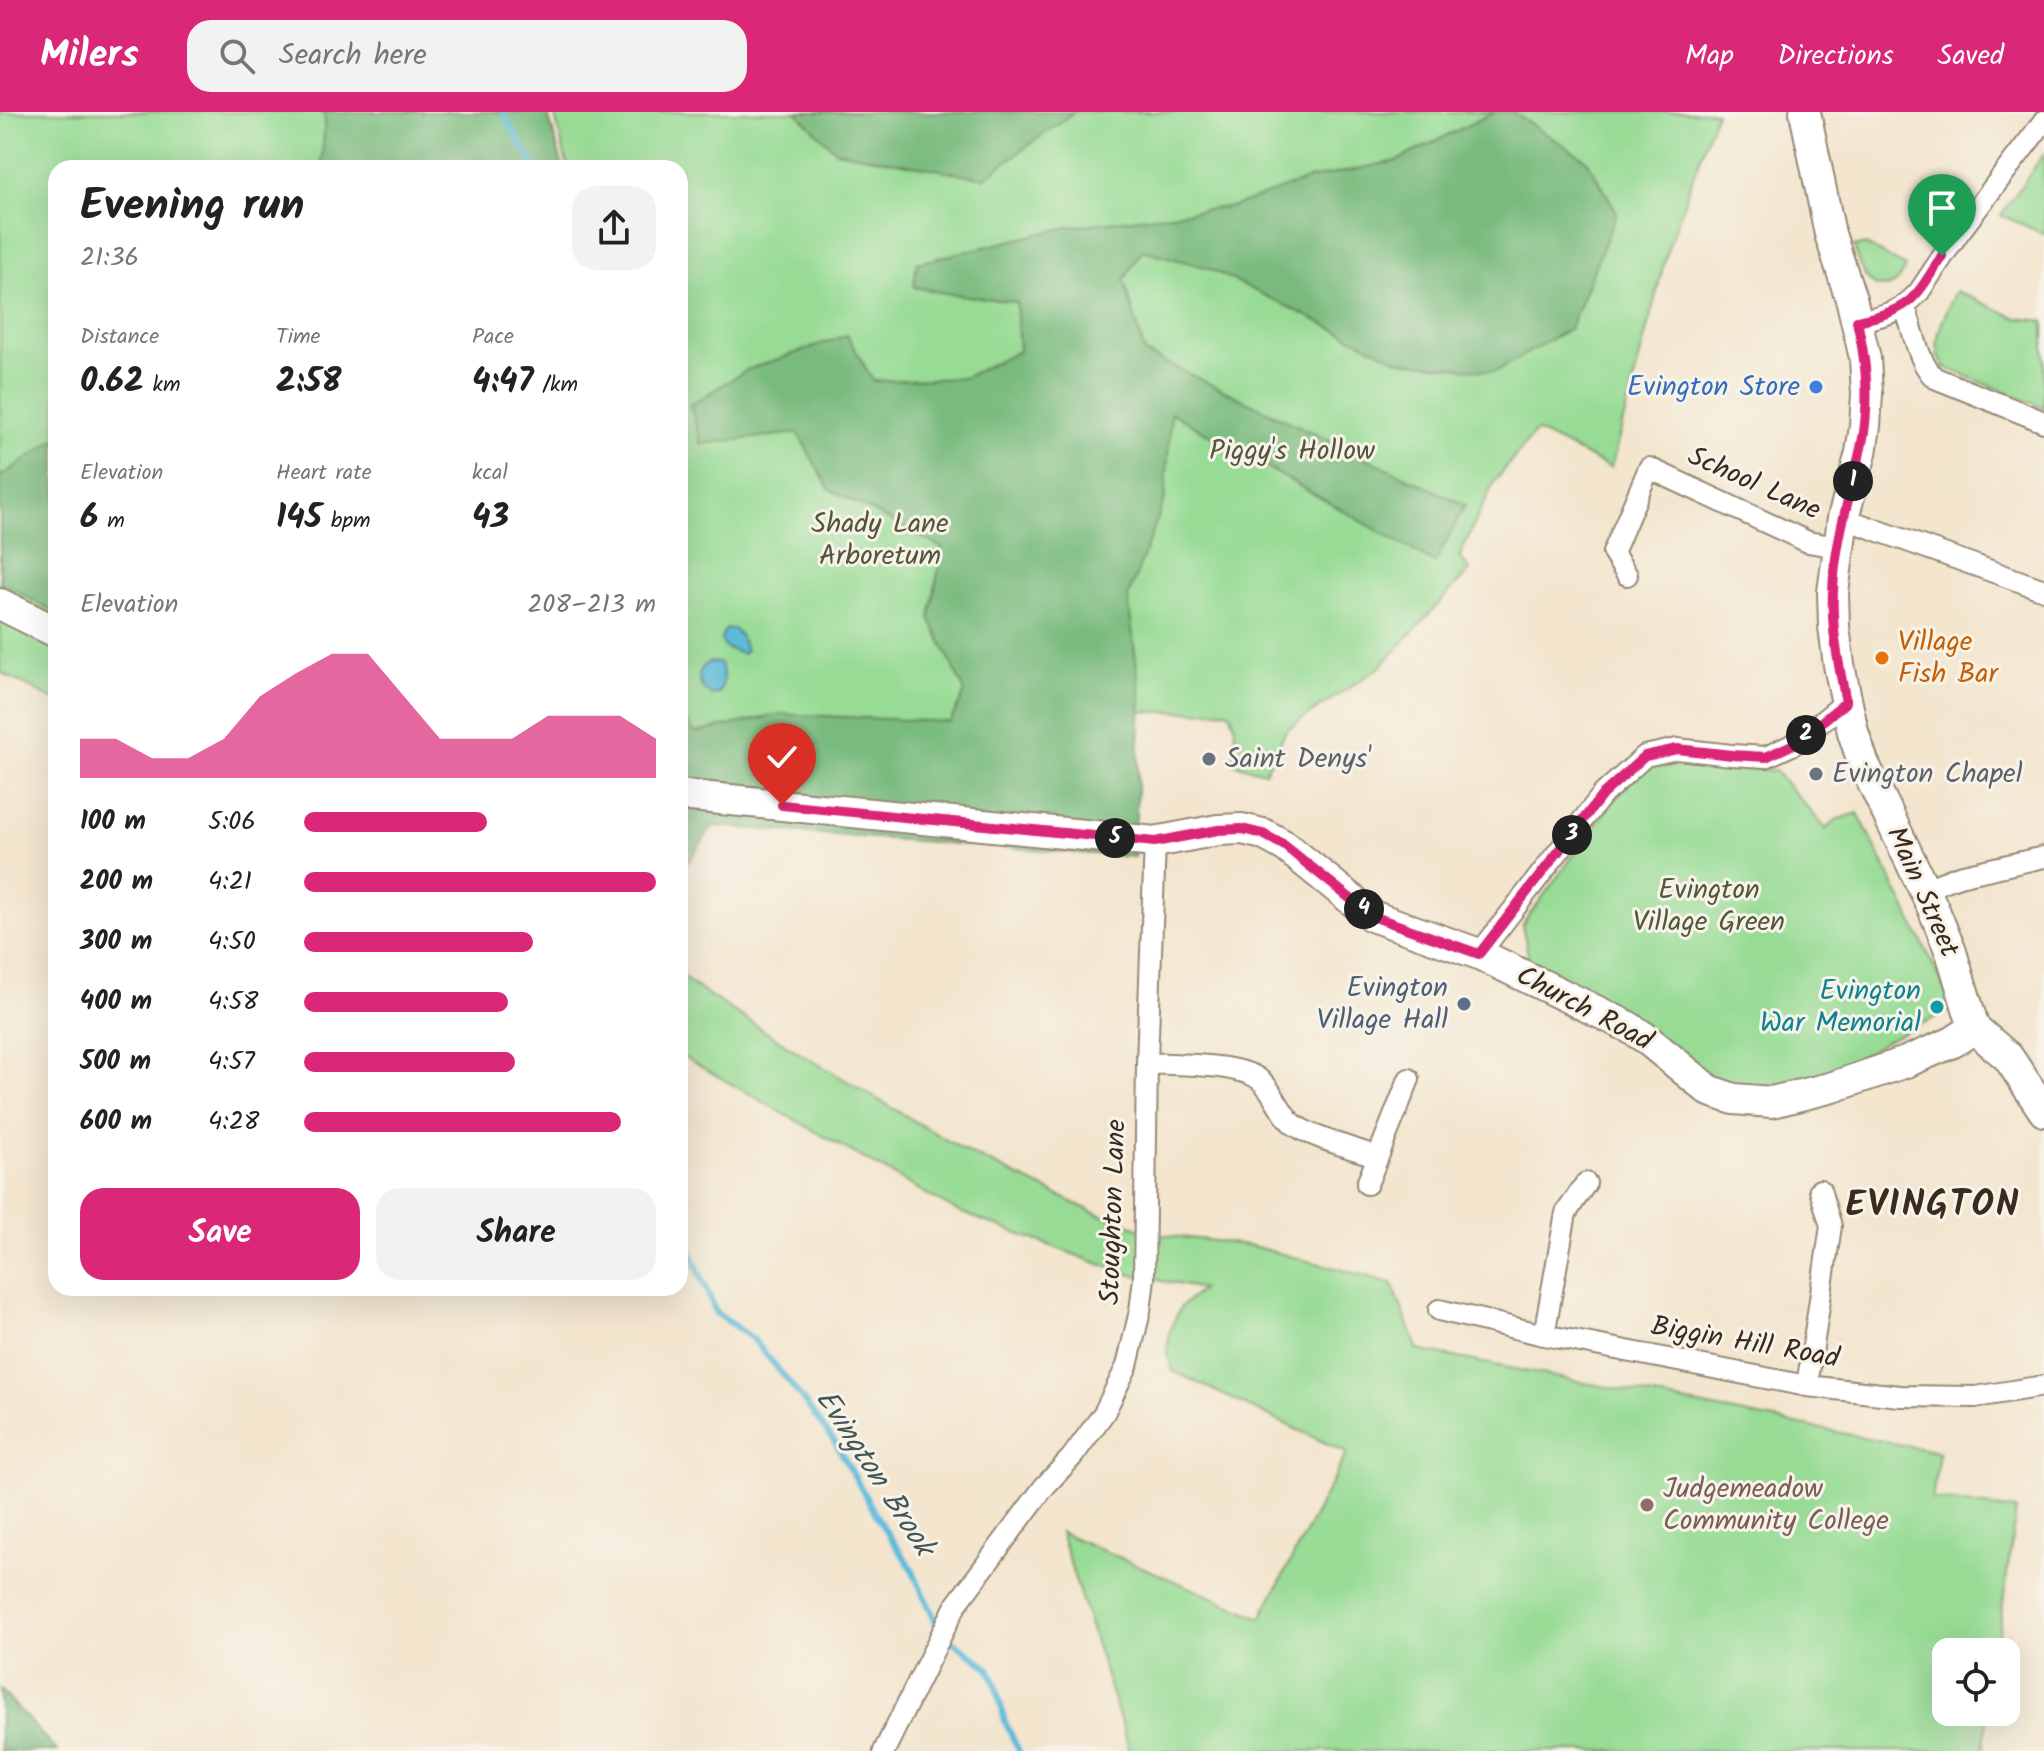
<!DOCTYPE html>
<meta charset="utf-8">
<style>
:root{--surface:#fff;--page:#f2f2f2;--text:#222;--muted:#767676;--accent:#db2777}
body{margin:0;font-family:Kalam,sans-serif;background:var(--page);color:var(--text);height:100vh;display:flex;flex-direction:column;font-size:30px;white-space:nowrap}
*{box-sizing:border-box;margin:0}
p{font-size:26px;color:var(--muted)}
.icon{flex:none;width:44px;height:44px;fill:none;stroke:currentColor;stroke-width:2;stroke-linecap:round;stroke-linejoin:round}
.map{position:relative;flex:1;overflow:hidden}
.panel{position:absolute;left:48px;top:48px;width:640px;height:1136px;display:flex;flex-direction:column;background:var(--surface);border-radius:24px;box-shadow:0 8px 32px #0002}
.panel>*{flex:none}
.fabs{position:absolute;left:1932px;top:1526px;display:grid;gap:16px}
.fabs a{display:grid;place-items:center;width:88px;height:88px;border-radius:16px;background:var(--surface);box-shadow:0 8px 32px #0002;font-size:40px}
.pin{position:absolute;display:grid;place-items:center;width:68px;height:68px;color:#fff;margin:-82px -34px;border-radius:50% 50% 50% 0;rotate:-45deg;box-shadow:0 0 8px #0007}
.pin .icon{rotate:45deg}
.km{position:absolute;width:40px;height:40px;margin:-20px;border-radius:50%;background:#222;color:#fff;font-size:22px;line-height:40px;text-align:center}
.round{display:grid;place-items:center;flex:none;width:84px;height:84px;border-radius:24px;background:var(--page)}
.summary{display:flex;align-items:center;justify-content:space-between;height:136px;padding:0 32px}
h1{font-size:44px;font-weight:700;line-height:60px}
.stats{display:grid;grid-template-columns:repeat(3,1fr);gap:12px;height:136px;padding:8px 32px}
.stats div{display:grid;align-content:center}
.stats b{font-size:34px;font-weight:700}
.stats small{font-size:22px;font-weight:400}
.stats p{font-size:22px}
.chart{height:224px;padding:16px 32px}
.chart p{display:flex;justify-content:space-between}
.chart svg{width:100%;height:144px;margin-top:8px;fill:var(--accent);opacity:.7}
.button{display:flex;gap:16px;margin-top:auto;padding:16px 32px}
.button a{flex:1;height:92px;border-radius:24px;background:var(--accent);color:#fff;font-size:32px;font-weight:700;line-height:92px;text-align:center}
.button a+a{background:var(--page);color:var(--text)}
ul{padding:0 32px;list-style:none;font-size:26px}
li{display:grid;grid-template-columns:128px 96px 1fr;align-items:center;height:60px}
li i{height:20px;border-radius:10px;background:var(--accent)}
header{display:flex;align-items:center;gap:48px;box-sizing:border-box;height:112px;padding:0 40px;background:var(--accent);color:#fff}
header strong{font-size:38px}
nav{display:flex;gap:44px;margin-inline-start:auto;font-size:28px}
.search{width:560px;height:72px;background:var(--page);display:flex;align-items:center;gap:20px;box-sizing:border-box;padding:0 28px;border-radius:24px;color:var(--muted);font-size:30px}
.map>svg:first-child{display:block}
.green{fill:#97db94;stroke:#698259;stroke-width:2}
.forest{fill:#79bb7e;stroke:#5a724e;stroke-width:2}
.water{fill:#5bbbda;stroke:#4b727c;stroke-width:2}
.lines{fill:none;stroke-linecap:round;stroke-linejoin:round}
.stream{stroke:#5bbbda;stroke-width:6}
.street-casing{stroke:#978876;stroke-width:24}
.secondary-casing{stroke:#978876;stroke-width:34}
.street{stroke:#fff;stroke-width:20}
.secondary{stroke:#fff;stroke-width:30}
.route-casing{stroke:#fff;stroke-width:16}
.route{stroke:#db2777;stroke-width:10}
.shop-dot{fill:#3f7fe0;stroke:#f7f3e8;stroke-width:3}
.food-dot{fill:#e8710a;stroke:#f7f3e8;stroke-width:3}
.worship-dot{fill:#6b7280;stroke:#f7f3e8;stroke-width:3}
.service-dot{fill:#5c6f8a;stroke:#f7f3e8;stroke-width:3}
.culture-dot{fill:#0f9aa8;stroke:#f7f3e8;stroke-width:3}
.education-dot{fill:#8d6e63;stroke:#f7f3e8;stroke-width:3}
.labels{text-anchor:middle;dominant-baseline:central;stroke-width:6;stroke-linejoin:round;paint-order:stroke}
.shop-label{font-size:28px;fill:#366cbe;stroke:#f7f3e8;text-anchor:end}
.park-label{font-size:28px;fill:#52563c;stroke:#f7f3e8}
.street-label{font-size:28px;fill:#3b2a1e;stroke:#f7f3e8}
.food-label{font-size:28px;fill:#c56008;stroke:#f7f3e8;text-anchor:start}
.worship-label{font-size:28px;fill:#5b616d;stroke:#f7f3e8;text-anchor:start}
.service-label{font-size:28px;fill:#4e5e75;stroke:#f7f3e8;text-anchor:end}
.culture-label{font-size:28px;fill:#0d838f;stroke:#f7f3e8;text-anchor:end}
.education-label{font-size:28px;fill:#785e54;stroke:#f7f3e8;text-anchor:start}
.water-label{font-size:30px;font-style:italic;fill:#455656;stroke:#f7f3e8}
.district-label{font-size:36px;font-weight:bold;letter-spacing:2px;fill:#3b2a1e;stroke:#f7f3e8}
</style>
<header>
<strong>Milers</strong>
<div class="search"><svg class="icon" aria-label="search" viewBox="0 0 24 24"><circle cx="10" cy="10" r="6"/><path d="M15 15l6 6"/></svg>Search here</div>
<nav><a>Map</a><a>Directions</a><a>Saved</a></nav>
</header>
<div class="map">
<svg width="2044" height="1639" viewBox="0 0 2044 1639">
<rect width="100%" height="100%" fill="#f7f3e8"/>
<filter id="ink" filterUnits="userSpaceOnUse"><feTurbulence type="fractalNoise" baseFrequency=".0125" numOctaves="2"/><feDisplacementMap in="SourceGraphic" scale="16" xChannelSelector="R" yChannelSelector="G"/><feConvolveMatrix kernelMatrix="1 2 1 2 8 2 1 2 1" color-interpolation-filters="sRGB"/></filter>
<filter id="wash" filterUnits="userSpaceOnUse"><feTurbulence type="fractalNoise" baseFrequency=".006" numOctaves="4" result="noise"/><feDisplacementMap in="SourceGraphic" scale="32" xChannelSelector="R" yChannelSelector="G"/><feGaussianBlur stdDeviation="1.8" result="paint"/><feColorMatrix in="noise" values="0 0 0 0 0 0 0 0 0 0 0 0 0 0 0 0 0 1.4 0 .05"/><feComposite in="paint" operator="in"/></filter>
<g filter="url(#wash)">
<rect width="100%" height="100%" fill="#f3e5ce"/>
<path class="green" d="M0,0H547L563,56H56V589L0,560Z
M554,0H1716L1668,136L1611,356L1536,319L1494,370L1459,445L1470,458L1380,555L1286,618L1265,660L1234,652L1235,614L1231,602L1227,599L1157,600L1095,597L1097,662L680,660V56H568Z
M2044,42V122L2001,103Z
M1865,132L1905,155C1902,164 1898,172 1889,174C1866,180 1858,152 1854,135Z
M1956,179L2017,206L2044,209V296L1944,255C1928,229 1945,204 1956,179Z
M1677,645L1775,659L1826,717L1836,708L1858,701L1955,896L1888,928L1827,965L1790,975L1733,976L1531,857L1522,813L1612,691L1641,658L1658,648Z
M680,862L690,871L791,936L967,1040L1091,1099L1155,1122L1248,1133L1392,1171L1418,1238L1939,1340L1932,1387L2016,1398L1996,1540H1946V1600H1988L1983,1639H1130L1060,1420L1261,1506L1347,1341L1173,1259L1167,1241L1170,1217L1181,1195L1202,1177L1124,1161L957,1099L680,943Z"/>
<path class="forest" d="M323,0H547L563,56H321L325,8Z
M796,0H1074L984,66L836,39Z
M1494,0H1512L1587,48L1617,100L1570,216L1495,260L1400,249L1208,156L1142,138L1124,168L1145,241L1465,393L1435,451L1171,301L1165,387L1128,485L1141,587L1134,745L713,714L680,762V602L695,621L781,602L950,610L965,580L930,506L942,436L829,377L798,321L701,332L690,293L747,258L847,223L873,269L963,266L1019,239L1016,190L950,182L914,175L917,151L1068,115L1235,94L1309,67L1396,49Z
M56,327V501L0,470V365Z
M0,1577L57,1639H0Z"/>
<path class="water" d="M727,517H734L740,523L746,538L742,542L726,536L721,528L723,521Z
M709,550L719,551C725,560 724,574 718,582L711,583C697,575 694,559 709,550Z"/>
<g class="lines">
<path class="stream" d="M504,0L506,7L535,56
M680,1113L716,1201L752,1226L789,1270L836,1332L883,1415L911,1455L941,1521L989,1556L996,1573L1005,1610L1019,1639"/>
</g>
</g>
<g filter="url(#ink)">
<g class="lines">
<defs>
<path id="street" d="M1904,194C1914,217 1917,250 1935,266L2044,310
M1857,209C1883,204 1900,201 1919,180L1957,123L2044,9
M1843,406L2044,478
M1627,463L1613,441L1649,356L1808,430L1838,435
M1925,777L1959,764L2044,745
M1479,842L1603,682L1645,644L1677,637L1732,643L1766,645L1794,632L1846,590
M1147,951C1178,953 1223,951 1252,963C1271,971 1277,996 1291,1010C1307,1025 1356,1037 1378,1045
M1367,1072L1409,967
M1439,1198L1544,1223L1807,1274L1900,1284L1975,1285L2044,1274
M1544,1223L1566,1101L1586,1071
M1807,1274L1831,1114L1820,1078
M884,1639L956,1493L1044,1375L1072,1345L1104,1301L1127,1254L1140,1199L1144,1166L1147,951L1155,730"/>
<path id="secondary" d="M1805,0L1830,122L1852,190L1865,246L1867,282L1865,314L1861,341L1843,406L1833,480L1834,515L1839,553L1853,620L1863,650L1933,796L1951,840L1974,916L2008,945L2044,999
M0,492L56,520
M680,683L1155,730L1218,718L1242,717L1263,722L1285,734L1372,804L1479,842L1627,914L1644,925L1710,979L1734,987L1772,990L1833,975L1906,950L1953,930L1974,916"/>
</defs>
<use href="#street" class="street-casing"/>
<use href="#secondary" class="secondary-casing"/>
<use href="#street" class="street"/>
<use href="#secondary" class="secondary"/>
</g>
</g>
<g class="lines" filter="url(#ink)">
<defs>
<path id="route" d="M782,693L1155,730L1218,718L1242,717L1263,722L1285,734L1372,804L1479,842L1603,682L1645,644L1677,637L1732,643L1766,645L1794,632L1846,590C1839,554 1831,517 1833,480C1834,444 1843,407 1852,372C1857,352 1863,333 1865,312C1869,276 1865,245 1857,209C1911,197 1913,190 1942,144"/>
</defs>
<use href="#route" class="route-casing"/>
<use href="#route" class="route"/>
</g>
<circle class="shop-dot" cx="1816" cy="275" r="8"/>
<circle class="food-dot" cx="1882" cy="546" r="8"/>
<g class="worship-dot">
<circle cx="1209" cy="647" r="8"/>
<circle cx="1816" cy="662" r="8"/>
</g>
<circle class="service-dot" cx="1464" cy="892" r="8"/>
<circle class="culture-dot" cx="1937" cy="895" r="8"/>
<circle class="education-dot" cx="1647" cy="1393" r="8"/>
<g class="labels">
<g class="shop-label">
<text x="1800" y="275">Evington Store</text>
</g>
<g class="park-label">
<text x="1292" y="339">Piggy's Hollow</text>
<text x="880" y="412">Shady Lane<tspan x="880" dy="32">Arboretum</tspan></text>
<text x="1709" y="778">Evington<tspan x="1709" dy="32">Village Green</tspan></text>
</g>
<g class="street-label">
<text transform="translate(1754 372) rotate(24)">School Lane</text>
<text transform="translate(1922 780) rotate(66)">Main Street</text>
<text transform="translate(1584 897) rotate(28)">Church Road</text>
<text transform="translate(1114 1100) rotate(-88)">Stoughton Lane</text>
<text transform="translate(1745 1231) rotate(10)">Biggin Hill Road</text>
</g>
<g class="food-label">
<text x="1898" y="530">Village<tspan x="1898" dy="32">Fish Bar</tspan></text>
</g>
<g class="worship-label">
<text x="1225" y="647">Saint Denys'</text>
<text x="1832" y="662">Evington Chapel</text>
</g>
<g class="service-label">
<text x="1448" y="876">Evington<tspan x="1448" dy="32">Village Hall</tspan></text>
</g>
<g class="culture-label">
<text x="1921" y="879">Evington<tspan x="1921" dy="32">War Memorial</tspan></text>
</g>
<g class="education-label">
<text x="1663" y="1377">Judgemeadow<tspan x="1663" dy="32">Community College</tspan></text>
</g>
<g class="water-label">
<text transform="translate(874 1361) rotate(57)">Evington Brook</text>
</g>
<g class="district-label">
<text x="1933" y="1093">EVINGTON</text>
</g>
</g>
</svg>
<div class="fabs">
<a><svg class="icon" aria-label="locate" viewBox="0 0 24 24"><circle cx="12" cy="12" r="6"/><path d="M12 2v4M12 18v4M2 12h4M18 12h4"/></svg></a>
</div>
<div class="pin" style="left:1942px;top:144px;background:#1e9e55"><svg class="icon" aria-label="arrive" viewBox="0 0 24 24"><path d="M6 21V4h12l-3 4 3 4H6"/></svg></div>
<div class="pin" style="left:782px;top:693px;background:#d93025"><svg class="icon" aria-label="check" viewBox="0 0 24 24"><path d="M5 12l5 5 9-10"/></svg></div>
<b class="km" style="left:1853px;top:369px">1</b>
<b class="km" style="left:1806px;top:623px">2</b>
<b class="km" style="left:1572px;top:723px">3</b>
<b class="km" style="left:1364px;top:797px">4</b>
<b class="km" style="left:1115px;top:726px">5</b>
<section class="panel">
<div class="summary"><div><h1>Evening run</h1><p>21:36</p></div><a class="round"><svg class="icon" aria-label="share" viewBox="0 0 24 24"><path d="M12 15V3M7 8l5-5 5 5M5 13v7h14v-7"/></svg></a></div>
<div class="stats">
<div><p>Distance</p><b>0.62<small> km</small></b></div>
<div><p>Time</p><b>2:58</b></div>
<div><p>Pace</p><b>4:47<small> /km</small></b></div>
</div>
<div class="stats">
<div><p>Elevation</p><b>6<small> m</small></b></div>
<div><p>Heart rate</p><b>145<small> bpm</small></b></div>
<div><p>kcal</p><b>43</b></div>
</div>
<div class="chart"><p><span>Elevation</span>208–213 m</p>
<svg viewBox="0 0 160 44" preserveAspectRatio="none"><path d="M0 44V32L10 32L20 38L30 38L40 32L50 19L60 12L70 6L80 6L90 19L100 32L110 32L120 32L130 25L140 25L150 25L160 32V44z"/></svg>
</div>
<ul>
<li><b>100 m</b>5:06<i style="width:52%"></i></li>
<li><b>200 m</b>4:21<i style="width:100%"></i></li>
<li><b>300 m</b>4:50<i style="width:65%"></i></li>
<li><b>400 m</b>4:58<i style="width:58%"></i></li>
<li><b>500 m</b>4:57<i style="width:60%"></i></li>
<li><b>600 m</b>4:28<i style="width:90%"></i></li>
</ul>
<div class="button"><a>Save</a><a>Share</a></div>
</section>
</div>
